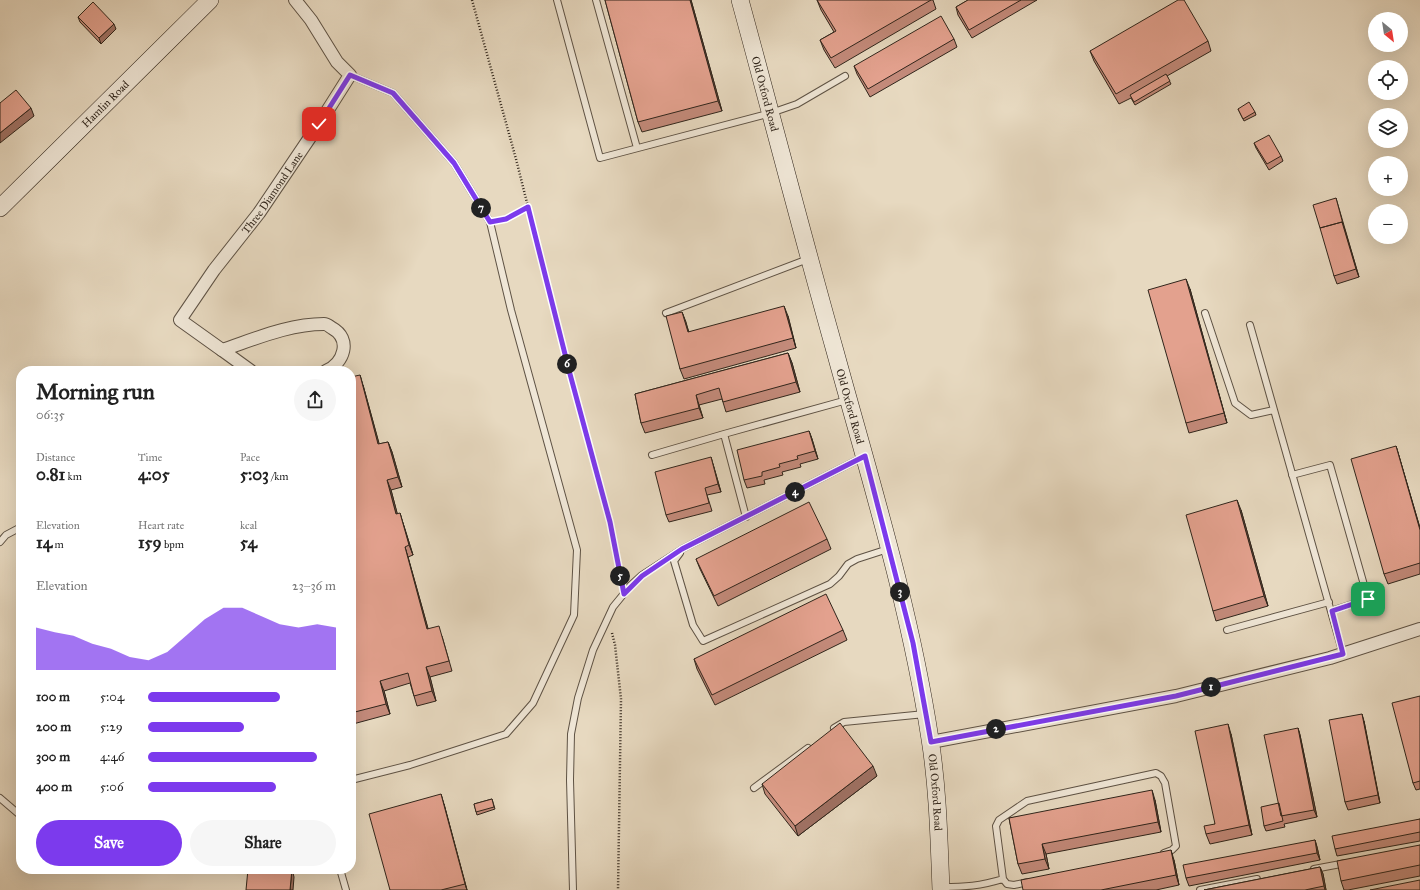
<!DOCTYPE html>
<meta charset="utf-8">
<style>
:root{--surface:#fff;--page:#f6f6f6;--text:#222;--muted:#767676;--accent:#7c3aed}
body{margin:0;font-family:"IM FELL Great Primer",serif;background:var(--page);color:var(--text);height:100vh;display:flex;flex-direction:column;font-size:15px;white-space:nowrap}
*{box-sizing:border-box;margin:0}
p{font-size:13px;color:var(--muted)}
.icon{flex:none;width:22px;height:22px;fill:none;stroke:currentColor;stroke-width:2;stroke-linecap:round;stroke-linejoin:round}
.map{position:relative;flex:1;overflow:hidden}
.drawer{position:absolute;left:16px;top:366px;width:340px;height:508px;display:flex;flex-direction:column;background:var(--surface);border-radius:16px;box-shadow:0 4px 16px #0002}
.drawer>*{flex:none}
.needle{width:26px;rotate:150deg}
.controls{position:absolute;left:1368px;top:12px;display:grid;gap:8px}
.controls a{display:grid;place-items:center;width:40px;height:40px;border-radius:50%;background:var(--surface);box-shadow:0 4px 16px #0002;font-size:20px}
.pin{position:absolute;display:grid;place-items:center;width:34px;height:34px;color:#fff;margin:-17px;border-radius:8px;box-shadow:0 2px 6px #0006}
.km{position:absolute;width:20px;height:20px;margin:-10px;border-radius:50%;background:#222;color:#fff;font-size:11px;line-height:20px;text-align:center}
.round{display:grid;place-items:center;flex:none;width:42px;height:42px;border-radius:21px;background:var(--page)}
.head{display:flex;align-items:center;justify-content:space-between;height:68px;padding:0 20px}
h1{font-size:22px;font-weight:700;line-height:30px}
.figures{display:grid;grid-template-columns:repeat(3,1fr);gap:6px;height:68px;padding:4px 20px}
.figures div{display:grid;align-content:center}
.figures b{font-size:17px;font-weight:700}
.figures small{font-size:11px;font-weight:400}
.figures p{font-size:11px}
.chart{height:112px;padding:8px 20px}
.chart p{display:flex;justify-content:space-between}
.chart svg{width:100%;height:72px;margin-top:4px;fill:var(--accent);opacity:.7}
.primary-button{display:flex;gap:8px;margin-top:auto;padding:8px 20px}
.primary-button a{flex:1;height:46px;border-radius:24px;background:var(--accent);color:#fff;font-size:16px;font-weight:700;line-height:46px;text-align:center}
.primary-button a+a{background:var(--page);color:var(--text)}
ul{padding:0 20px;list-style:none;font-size:13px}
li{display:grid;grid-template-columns:64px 48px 1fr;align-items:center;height:30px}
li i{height:10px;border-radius:5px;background:var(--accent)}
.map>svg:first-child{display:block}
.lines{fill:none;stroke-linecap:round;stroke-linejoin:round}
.lane-casing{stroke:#5e5244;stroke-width:8}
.street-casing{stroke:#5e5244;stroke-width:14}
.secondary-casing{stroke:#30251b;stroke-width:18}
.path{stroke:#30251b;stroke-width:2.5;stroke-dasharray:1 2;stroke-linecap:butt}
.lane{stroke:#efe6d6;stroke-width:6}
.street{stroke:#efe6d6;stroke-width:12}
.secondary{stroke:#efe6d6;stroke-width:17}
.wall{fill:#c38a7a;stroke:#30251b}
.shaded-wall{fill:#9f7163;stroke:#30251b}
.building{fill:#e3a18e;stroke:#30251b}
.route-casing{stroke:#fff;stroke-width:8}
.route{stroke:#7c3aed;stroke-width:5}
.labels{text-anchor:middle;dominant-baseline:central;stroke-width:3;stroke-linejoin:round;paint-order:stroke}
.street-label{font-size:11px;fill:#30251b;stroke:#efe6d6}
</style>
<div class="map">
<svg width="1420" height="890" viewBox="0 0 1420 890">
<rect width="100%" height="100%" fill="#e7d9c0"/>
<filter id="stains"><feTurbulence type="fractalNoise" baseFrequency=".005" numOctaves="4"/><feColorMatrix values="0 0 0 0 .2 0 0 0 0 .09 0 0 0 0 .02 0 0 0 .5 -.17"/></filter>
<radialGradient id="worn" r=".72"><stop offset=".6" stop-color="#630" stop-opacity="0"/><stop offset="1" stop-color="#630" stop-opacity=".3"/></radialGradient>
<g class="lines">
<defs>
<path id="lane" d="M557,0L600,158L771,113L797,104L845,76
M596,0L637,148
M350,75L393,93L454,163L490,222L511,310L577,550L574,615L533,703L506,734L410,765L351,780
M666,313L808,259
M1205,313L1235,403L1251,415L1274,410
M1250,325L1343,654
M652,455L724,434
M1292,475L1330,465L1368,599L1331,611
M746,517L724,434L847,400
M0,542L6,535L21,527
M680,553L674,561L693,625L703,641L830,584L839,576L848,564L857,559L888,549
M1227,630L1329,602
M834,728L844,722L925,714
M754,788L808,748
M0,798L21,816
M340,869L346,890
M1314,869L1346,863
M1003,879L1007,884L1014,885L1028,882
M942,887C965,887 980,886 1003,879L996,826L999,820L1027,801L1156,773L1161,776L1165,783L1176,846L1172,850L1164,853
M573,890L570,780L571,734L578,698L593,650L613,607L631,585L642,575L682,549L863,457
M1200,890L1257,879"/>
<g id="street">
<path id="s1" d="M222,350L180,320L214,270L259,213L319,124L350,75L337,62L311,20L295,0"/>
<path d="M251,371L222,350C255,339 289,324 324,324C327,324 329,326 332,328C352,339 344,363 326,371"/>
<path d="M931,742L1176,696L1330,658L1420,629"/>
</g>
<g id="secondary">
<path id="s2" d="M740,0C772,117 802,234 835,351C870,479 910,607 930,739C938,789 939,840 941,890"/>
<path id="s3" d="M0,208L210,0"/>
</g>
</defs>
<use href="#lane" class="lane-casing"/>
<use href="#street" class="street-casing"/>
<use href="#secondary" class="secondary-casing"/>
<path class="path" d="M472,0L516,159L570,374L610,522L621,581
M500,220L515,215L528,208
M612,633L615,645L621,699L618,890"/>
<use href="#lane" class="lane"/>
<use href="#street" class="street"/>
<use href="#secondary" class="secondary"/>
</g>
<path class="wall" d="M605,0H691L722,111L642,132L638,122Z
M817,0H933L936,9L835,68L824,50L820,40L834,32L821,10Z
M968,0H1037L972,38L958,15L956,7Z
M78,17L116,29L101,44L80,22Z
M954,39L957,47L870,97L857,74L854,66Z
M1208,41L1211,51L1167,76L1171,84L1135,105L1131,98L1119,104L1094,61L1090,51Z
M1238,109L1255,112L1256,115L1244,121Z
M1254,143L1281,156L1283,161L1269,170L1256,148Z
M1336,198L1359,277L1337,284L1334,276Z
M1190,289L1227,423L1189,433L1186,423Z
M682,312L689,332L788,316L796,348L684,379L680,369Z
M788,353L792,363L800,392L726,412L722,399L699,405L703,418L645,433L641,423L635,394Z
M351,377L363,385L379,444L388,442L392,452L402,487L391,490L397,513L403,523L413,555L408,557L428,629L442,636L452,671L430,677L436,701L417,706L414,696L410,683L384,691L390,714L353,724L351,717V704L354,703L353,698L351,699Z
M809,431L812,439L818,459L800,464L801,467L782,472L783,475L764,480L765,484L747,488L744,480Z
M21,436V452L17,442Z
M1396,446L1399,456L1420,528V574L1388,584L1384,574Z
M713,464L721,492L707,495L712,511L669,522L666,515Z
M1241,510L1268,606L1216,621L1213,611Z
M827,539L831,549L718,606L700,569L696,559Z
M843,630L847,640L715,705L697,669L694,659Z
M1420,696V789L1416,790L1413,783Z
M1364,721L1380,803L1348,810L1345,802Z
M1298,728L1300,735L1317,817L1284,824L1285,827L1266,831L1264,826L1279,803Z
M1231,734L1252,835L1210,844L1206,834L1215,824Z
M877,776L798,836L765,794L762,784Z
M492,799L495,809L477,815L474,804Z
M1155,800L1161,832L1046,854L1049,869L1022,874L1018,864L1009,818Z
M444,804L467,890H390Z
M1420,819V841L1337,856L1335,849Z
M1315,840L1317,847L1320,860L1189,886L1186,878Z
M1420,845V876L1348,890H1344L1341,881Z
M1174,860L1179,885L1156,890H1023Z
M1320,867L1323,874L1326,890H1204Z"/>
<path class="shaded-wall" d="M690,0H691L722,111L718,101Z
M114,24L116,29L101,44L99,38Z
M31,108L34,116L0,143V133Z
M1342,222L1345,230L1359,277L1356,269Z
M1186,279L1190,289L1227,423L1224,413Z
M784,306L788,316L796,348L793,338Z
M682,312L686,322L691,342Z
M788,353L792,363L800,392L796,382Z
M360,375L363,385L382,454L378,444Z
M696,395L699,405L703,418L699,408Z
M809,431L812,439L818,459L815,451Z
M388,442L392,452L402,487L398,477Z
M1396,446L1399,456L1420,528V530Z
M711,457L721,492L718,484Z
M387,480L391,490L400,524L396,514Z
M1237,500L1241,510L1268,606L1264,596Z
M400,513L403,523L413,555L409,545Z
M405,547L408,557L431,639L427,629Z
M426,667L430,677L436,701L432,691Z
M380,681L384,691L390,714L386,704Z
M1362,714L1364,721L1380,803L1378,795Z
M1228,724L1231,734L1252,835L1249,825Z
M1298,728L1300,735L1317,817L1314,810Z
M873,766L877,776L798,836L795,826Z
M1152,790L1155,800L1161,832L1158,822Z
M441,794L444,804L467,890L465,884Z
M1315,840L1317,847L1320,860L1317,853Z
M1042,844L1046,854L1049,869L1045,859Z
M1171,850L1174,860L1179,885L1176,875Z
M1320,867L1323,874L1326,890H1325L1324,886Z
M292,869L294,877L293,890H290Z"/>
<path class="building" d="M605,0H690L718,101L638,122Z
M817,0H931L831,58L820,40L836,31Z
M968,0H1021L969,30L956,7Z
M1178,0H1184L1208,41L1116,94L1090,51Z
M93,2L114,24L99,38L78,17Z
M941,16L954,39L868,89L854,66Z
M1166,74L1170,81L1134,102L1130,95Z
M16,90L31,108L0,133V103Z
M1249,102L1255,112L1243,119L1238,109Z
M1269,135L1281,156L1267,164L1254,143Z
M1336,198L1343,224L1342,222L1320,228L1313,205Z
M1342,222L1356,269L1334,276L1320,228Z
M1186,279L1224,413L1186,423L1148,290Z
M784,306L793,338L680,369L666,316L682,312L688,332Z
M788,353L796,382L723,402L719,388L696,395L699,408L641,423L635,394Z
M360,375L378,444L388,442L398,477L387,480L396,514L400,513L409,545L405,547L427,629L439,626L449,661L426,667L432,691L414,696L408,673L380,681L386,704L351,713V704L354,703L351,692V377Z
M809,431L815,451L797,456L798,459L779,464L780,467L762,472V476L744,480L737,450Z
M21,436V445L17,442Z
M1396,446L1420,530V563L1384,574L1351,459Z
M711,457L718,484L705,488L709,503L666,515L655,472Z
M1237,500L1264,596L1213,611L1186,515Z
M809,502L827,539L714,596L696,559Z
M826,594L843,630L712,695L694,659Z
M1420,696V781L1413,783L1392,703Z
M1362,714L1378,795L1345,802L1329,720Z
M840,723L873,766L795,826L762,784Z
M1228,724L1249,825L1206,834L1204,826L1215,824L1195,731Z
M1298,728L1314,810L1281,816L1264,735Z
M1152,790L1158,822L1042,844L1045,859L1018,864L1009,818Z
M441,794L465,884L441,890H390L369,814Z
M492,799L494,807L476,812L474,804Z
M1279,803L1283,821L1264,826L1261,807Z
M1420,819V832L1335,849L1332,836Z
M1315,840L1317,853L1186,878L1183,865Z
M1420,845V865L1341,881L1337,861Z
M1171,850L1176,875L1101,890H1023L1021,880Z
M1320,867L1324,886L1305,890H1204Z
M248,869H292L290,890H246Z
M1420,880V890H1370Z"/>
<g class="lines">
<defs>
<path id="route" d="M319,124L350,75L393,93L454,163L490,222L506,219L528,207L570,374L610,522L624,594L642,576L682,549L865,456L913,643L931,742L1176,696L1343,654L1332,611L1368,599"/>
</defs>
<use href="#route" class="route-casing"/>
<use href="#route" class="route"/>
</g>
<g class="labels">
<g class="street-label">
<text stroke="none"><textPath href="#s2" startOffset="97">Old Oxford Road</textPath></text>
<text stroke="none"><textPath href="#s3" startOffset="148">Hamlin Road</textPath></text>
<text stroke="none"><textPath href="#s1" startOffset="209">Three Diamond Lane</textPath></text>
<text stroke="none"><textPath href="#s2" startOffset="421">Old Oxford Road</textPath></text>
<text stroke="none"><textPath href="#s2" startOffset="817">Old Oxford Road</textPath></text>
</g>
</g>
<rect width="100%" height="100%" filter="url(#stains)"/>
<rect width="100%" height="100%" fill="url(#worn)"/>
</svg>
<div class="controls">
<a><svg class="needle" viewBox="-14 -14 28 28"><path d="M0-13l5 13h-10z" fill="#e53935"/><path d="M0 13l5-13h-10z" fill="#767676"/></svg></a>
<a><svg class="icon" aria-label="locate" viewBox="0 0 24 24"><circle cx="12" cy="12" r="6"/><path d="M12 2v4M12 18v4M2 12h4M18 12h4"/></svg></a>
<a><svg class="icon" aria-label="layers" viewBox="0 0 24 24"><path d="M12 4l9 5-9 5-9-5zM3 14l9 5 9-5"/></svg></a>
<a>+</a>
<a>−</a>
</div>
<div class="pin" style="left:1368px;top:599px;background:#1e9e55"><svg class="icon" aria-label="arrive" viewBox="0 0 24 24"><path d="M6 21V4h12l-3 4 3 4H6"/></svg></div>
<div class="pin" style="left:319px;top:124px;background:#d93025"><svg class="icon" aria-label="check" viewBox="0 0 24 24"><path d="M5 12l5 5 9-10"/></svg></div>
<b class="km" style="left:1211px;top:687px">1</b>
<b class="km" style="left:996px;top:729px">2</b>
<b class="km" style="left:900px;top:592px">3</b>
<b class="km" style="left:795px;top:492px">4</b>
<b class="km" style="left:620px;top:576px">5</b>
<b class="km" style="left:567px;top:364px">6</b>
<b class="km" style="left:481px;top:208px">7</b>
<section class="drawer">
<div class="head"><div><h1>Morning run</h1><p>06:35</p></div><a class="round"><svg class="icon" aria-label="share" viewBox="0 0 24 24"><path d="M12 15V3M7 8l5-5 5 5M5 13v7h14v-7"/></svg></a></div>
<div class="figures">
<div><p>Distance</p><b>0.81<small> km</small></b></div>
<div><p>Time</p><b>4:05</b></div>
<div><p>Pace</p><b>5:03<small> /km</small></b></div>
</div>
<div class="figures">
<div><p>Elevation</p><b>14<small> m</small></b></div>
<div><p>Heart rate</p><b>159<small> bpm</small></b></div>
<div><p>kcal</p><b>54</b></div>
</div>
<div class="chart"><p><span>Elevation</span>23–36 m</p>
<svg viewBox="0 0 160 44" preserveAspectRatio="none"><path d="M0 44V18L10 21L20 23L30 28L40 31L50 36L60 38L70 33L80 23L90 13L100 6L110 6L120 11L130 16L140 18L150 16L160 18V44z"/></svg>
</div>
<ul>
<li><b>100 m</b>5:04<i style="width:70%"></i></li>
<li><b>200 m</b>5:29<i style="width:51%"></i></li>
<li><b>300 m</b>4:46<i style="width:90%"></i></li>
<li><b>400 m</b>5:06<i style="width:68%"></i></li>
</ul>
<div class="primary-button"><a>Save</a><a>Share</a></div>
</section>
</div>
